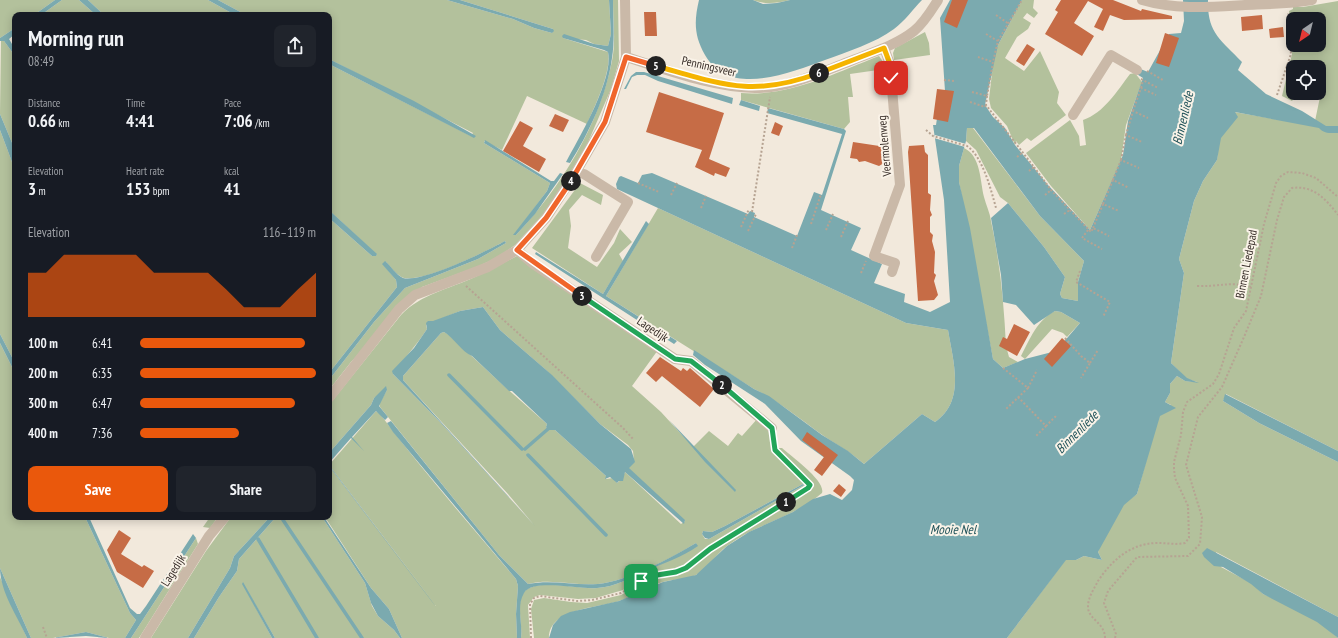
<!DOCTYPE html>
<meta charset="utf-8">
<style>
:root{--surface:#171b24;--page:#20242c;--text:#f1f3f6;--muted:#9ea1a6;--accent:#ea580c}
body{margin:0;font-family:"PT Sans Narrow",sans-serif;background:var(--page);color:var(--text);height:100vh;display:flex;flex-direction:column;font-size:15px;white-space:nowrap}
*{box-sizing:border-box;margin:0}
p{font-size:13px;color:var(--muted)}
.icon{flex:none;width:22px;height:22px;fill:none;stroke:currentColor;stroke-width:2;stroke-linecap:round;stroke-linejoin:round}
.map{position:relative;flex:1;overflow:hidden}
.drawer{position:absolute;left:12px;top:12px;width:320px;height:508px;display:flex;flex-direction:column;background:var(--surface);border-radius:8px;box-shadow:0 2px 10px #0003}
.drawer>*{flex:none}
.needle{width:26px;rotate:215deg}
.tools{position:absolute;left:1286px;top:12px;display:grid;gap:8px}
.tools a{display:grid;place-items:center;width:40px;height:40px;border-radius:8px;background:var(--surface);box-shadow:0 2px 10px #0003;font-size:20px}
.pin{position:absolute;display:grid;place-items:center;width:34px;height:34px;color:#fff;margin:-17px;border-radius:8px;box-shadow:0 2px 6px #0006}
.km{position:absolute;width:20px;height:20px;margin:-10px;border-radius:50%;background:#222;color:#fff;font-size:11px;line-height:20px;text-align:center}
.round{display:grid;place-items:center;flex:none;width:42px;height:42px;border-radius:8px;background:var(--page)}
.overview{display:flex;align-items:center;justify-content:space-between;height:68px;padding:0 16px}
h1{font-size:22px;font-weight:700;line-height:30px}
.figures{display:grid;grid-template-columns:repeat(3,1fr);gap:6px;height:68px;padding:4px 16px}
.figures div{display:grid;align-content:center}
.figures b{font-size:17px;font-weight:700}
.figures small{font-size:11px;font-weight:400}
.figures p{font-size:11px}
.chart{height:112px;padding:8px 16px}
.chart p{display:flex;justify-content:space-between}
.chart svg{width:100%;height:72px;margin-top:4px;fill:var(--accent);opacity:.7}
.button{display:flex;gap:8px;margin-top:auto;padding:8px 16px}
.button a{flex:1;height:46px;border-radius:8px;background:var(--accent);color:#fff;font-size:16px;font-weight:700;line-height:46px;text-align:center}
.button a+a{background:var(--page);color:var(--text)}
ul{padding:0 16px;list-style:none;font-size:13px}
li{display:grid;grid-template-columns:64px 48px 1fr;align-items:center;height:30px}
li i{height:10px;border-radius:5px;background:var(--accent)}
.map>svg:first-child{display:block}
.green{fill:#b3c19c;fill-rule:evenodd}
.water{fill:#7baaaf;fill-rule:evenodd}
.pier{fill:#f2e9dc}
.lines{fill:none;stroke-linecap:round;stroke-linejoin:round}
.stream{stroke:#7baaaf;stroke-width:3.5}
.building{fill:#c66c46}
.path{stroke:#b6a392;stroke-width:2;stroke-dasharray:2 2;stroke-linecap:butt}
.minor{stroke:#cab9a8;stroke-width:10}
.split-1-casing{stroke:#fff;stroke-width:8}
.split-2-casing{stroke:#fff;stroke-width:8}
.split-3-casing{stroke:#fff;stroke-width:8}
.split-4-casing{stroke:#fff;stroke-width:8}
.split-5-casing{stroke:#fff;stroke-width:8}
.split-6-casing{stroke:#fff;stroke-width:8}
.split-7-casing{stroke:#fff;stroke-width:8}
.split-1{stroke:#22a559;stroke-width:5}
.split-2{stroke:#22a559;stroke-width:5}
.split-3{stroke:#22a559;stroke-width:5}
.split-4{stroke:#f0652b;stroke-width:5}
.split-5{stroke:#f0652b;stroke-width:5}
.split-6{stroke:#f5b400;stroke-width:5}
.split-7{stroke:#f5b400;stroke-width:5}
.labels{text-anchor:middle;dominant-baseline:central;stroke-width:4;stroke-linejoin:round;paint-order:stroke}
.street-label{font-size:12px;fill:#372d28;stroke:#faf3e8}
.water-label{font-size:13px;font-style:italic;fill:#1e5158;stroke:#faf3e8}
</style>
<div class="map">
<svg width="1338" height="638" viewBox="0 0 1338 638">
<rect width="100%" height="100%" fill="#f2e9dc"/>
<path class="green" d="M0,0H55L34,15H15V28L0,38Z
M62,0H79L96,15H41Z
M88,0H208L235,15H104Z
M218,0H447L513,19L534,28L552,33L553,29L460,0H609L611,34L608,46L594,44L586,40L563,38L608,52C612,71 595,106 587,124L527,96L502,150L484,141V143L550,183L547,191L514,235H516C561,187 599,126 612,61C616,41 613,20 613,0H618L619,61L611,89L586,147L547,210L515,245L498,257L479,266L422,287L351,362L329,390V380L374,322L405,288L478,259L506,243L505,241C485,252 425,282 404,278C397,276 391,267 386,262L383,264L396,280L397,287L329,373V218L372,256L377,255L329,210V64L471,136L473,133L329,59V15H246Z
M753,0H790C777,3 766,5 753,0Z
M1022,0H1034L1033,8L1038,13L1034,18L1027,13L1023,18L1031,23L1028,29L1017,37L1005,58L1024,71L1040,51L1059,92L1057,103L1066,115L1031,141L1027,138L1019,145L1016,141L1015,145L1007,126L991,108L989,99L994,56L998,45Z
M1338,1V451L1226,394L1223,401L1259,423L1338,462V617L1216,552L1221,567L1253,584L1263,594L1313,616L1338,638H1007L1066,559L1076,560L1084,556L1102,560L1098,552L1114,510L1137,494L1159,414L1171,405L1165,402L1170,393V384L1177,376L1185,381L1197,382L1187,379L1171,363L1184,273L1179,259L1194,201L1203,181L1217,160L1219,139L1227,129L1234,112L1281,120L1315,121L1320,97L1305,93H1319V67H1293V93H1298L1292,101L1282,96L1292,54L1289,11L1293,9V7H1303ZM1293,19H1319V45H1293Z
M925,32L929,43L930,55L894,60L893,53L895,48Z
M1,40L4,41L15,56V150L0,114Z
M879,56L886,66L885,69L850,74L853,97H848L850,122L844,129L741,100V93C789,97 835,73 879,56Z
M1135,73L1142,82L1126,125L1121,160L1090,230L1051,186L1026,153L1070,120L1079,136L1080,146L1086,145L1083,120C1104,113 1117,91 1130,74Z
M967,128H973L1040,216L1084,261L1078,282V301L1062,298L1060,294L1065,277L1044,247L1008,203L1000,197L976,150L966,141Z
M0,130L15,170V363L0,334Z
M964,148C981,156 980,181 984,197C986,205 990,213 991,221C1000,262 1004,304 1006,346L1009,357L1018,362L1003,368L993,359L959,182V166Z
M580,183L603,195L601,205L582,195L569,210L571,226L568,248L597,267L614,243L620,229L632,242L619,254L623,261L603,294L532,248Z
M658,208L906,323L948,330C953,361 966,401 935,422L922,414L864,464C851,452 835,444 821,434C799,418 778,401 754,389L606,296Z
M517,256L658,350L632,386L661,412L693,447L709,431L728,446L738,433L742,436L758,418L772,432L773,448L777,455L808,486L718,541L678,570L648,576L623,590L596,598L578,599L540,595L534,597L528,605L530,638H521C523,626 515,600 525,591C539,578 579,590 597,588C615,587 630,578 645,571C663,563 680,556 697,546L696,543C670,559 628,581 598,584C574,586 551,578 528,584L499,555L380,407L379,404L387,390L374,398L371,405L329,453V405L401,315C421,294 449,289 475,277C490,271 503,263 517,256ZM483,307L500,330L546,370L600,424L628,445L633,451L634,461L628,468L685,521L681,524L625,472L622,479L617,483L613,478L606,479V476L555,430L553,428L548,429L546,427L547,424L504,386L449,335L444,332L441,333L403,376V380L508,494L534,525L440,422L393,374C404,358 417,345 427,329L426,325L460,311ZM803,484L804,485L709,539H705L702,534L703,531L712,532L725,526Z
M1055,311L1061,312L1080,323L1067,337L1063,333L1052,329L1025,359L1021,356C1030,339 1037,320 1055,311Z
M0,343L15,373V517H85L130,613L136,620L125,638H109L86,632L53,638H31L0,568Z
M376,411L380,414C423,471 470,525 516,579L518,586L516,614L517,638H402L389,609L371,588L325,517H329V466L436,606L329,465Z
M778,448H782C792,457 826,481 822,493C795,517 756,524 727,546C716,554 708,569 696,575C686,580 674,579 663,582C648,586 634,596 619,601C599,608 549,608 549,638H534L531,609L534,600L544,598L571,602L587,603L621,595L652,578L678,573L686,569L718,545L811,488L812,484L784,457Z
M210,517H218L210,528L203,527Z
M231,517H270L234,556L230,568L188,638H151L206,551Z
M276,517H322L365,583L372,606L378,616L394,630L400,638H275L242,582L272,638H194L219,597L237,571L239,559Z
M196,538L198,544L139,638H131Z
M0,577L27,638H0Z"/>
<path class="water" d="M55,0H62L41,15H34Z
M79,0H88L104,15H96Z
M208,0H218L246,15H235Z
M447,0H460L553,29L554,31L552,33L534,28L513,19Z
M609,0H613C613,19 615,39 612,58C607,95 589,133 570,163L566,162C579,138 614,79 608,52L604,50L563,38L562,36L564,34L594,44L608,46L611,34Z
M699,0H753L763,4L777,3L790,0H922C913,9 905,21 894,29C875,43 847,52 825,60C789,73 730,98 705,55C694,36 694,21 699,0Z
M950,0H1022L998,45L985,105L993,117L1005,128L1015,145L1048,185L1090,230L1123,155L1128,121L1143,78L1135,73L1138,68L1148,72L1169,34L1181,33L1184,21L1183,0H1208C1207,33 1221,40 1242,62L1238,70L1266,94L1302,111L1326,126H1338V133C1331,133 1324,134 1319,128L1235,112L1238,117L1221,138L1217,160L1203,181L1194,201L1179,259L1184,273L1171,363L1187,378L1199,383L1185,381L1177,376L1170,384V393L1165,402L1176,408L1160,416L1137,494L1124,505L1098,552L1102,560L1084,556L1076,560H1066L1007,638H549L553,625L561,616L570,612L619,601L663,582L696,575L727,546L749,532L793,512L813,499L830,494L842,500L852,490L854,480L850,476L801,441L765,404L705,365L693,355L694,350L754,389L769,396L822,435L848,451L864,464L922,414L935,422C966,401 953,361 948,330L906,323L617,189L616,184L619,177L621,176L638,183L642,175L652,173L748,214L750,211L755,213L754,217L797,236L814,192L822,195L842,134L767,113L768,108L844,129L846,131L821,210L861,228L851,250L882,264L874,283L905,294L904,302L930,312L950,302L944,200L933,125H936L941,92L945,91L940,18ZM967,128H974L1040,216L1084,261L1078,282V301L1062,298L1060,294L1065,277L1044,247L1008,203L991,218L1001,275L1003,302L1016,305L1034,325L1055,311L1061,312L1080,323L1056,351L1025,359L1003,368L993,359L970,228L959,182V166L966,141Z
M15,28V34L9,39L15,49V56L4,41H0V38Z
M329,59L414,101L476,136L474,138L329,64Z
M636,72H644L733,98L732,104L658,81L645,75H637L632,77L626,89H624L631,76Z
M741,100L760,106L759,111L739,105Z
M0,114L15,150V170L0,130Z
M485,140L551,181H554L560,173L563,174L535,214L516,235H513L547,191L550,183L484,143Z
M329,210L377,254L376,256H372L329,218Z
M646,221L649,224L606,296L677,341L674,344L535,254L536,252L603,294Z
M505,241L506,243L478,259L405,288L374,322L329,380V373L397,287L396,280L382,264L385,261C391,266 396,275 403,278C422,283 487,251 505,241Z
M483,307L500,330L552,375L600,424L631,449L635,462L629,468L685,520L684,524L625,472L623,481H619L617,483L610,477L605,479L606,476L555,430H548L546,427L547,424L512,391H509L472,356C462,352 454,338 444,332L441,333L403,376V380L535,526L534,525L440,422L393,374L392,371L414,348L427,329L426,323L428,321H433L460,311Z
M0,334L15,363V373L0,343Z
M386,386L387,390L379,406L388,417L385,420L376,411L352,437L364,451L351,438L329,463V453L371,405L374,398Z
M1225,394L1338,451V462L1259,423L1223,401Z
M669,420L736,490L735,492L705,462Z
M391,421L499,555L528,584C553,579 573,586 598,584C628,581 669,559 696,543L698,546C682,557 664,563 646,571C630,578 615,587 597,588C581,590 533,578 524,593C516,606 523,624 521,638H517L516,614L518,586L516,579L393,432L387,423Z
M329,465L431,600L436,607L329,466Z
M803,484L804,485L709,539L705,538L702,534L703,531L712,532L725,526Z
M85,517H89L130,608L137,614H140L146,606L193,534L196,538L131,638H125L136,620L130,613Z
M270,517H276L239,559L237,571L219,597L194,638H188L230,568L234,556Z
M322,517H324L371,588L389,609L402,638H400L394,630L378,616L371,603L365,583Z
M1207,548L1338,617V638L1317,622L1263,594L1251,584L1223,567L1214,566L1204,557L1202,553Z
M0,568L31,638H27C18,617 0,592 0,568Z
M243,582L275,638H272L242,584Z
M86,632L109,638L86,636L53,638Z"/>
<path class="pier" d="M935,135L966,144L965,147L934,138Z"/>
<g class="lines">
<path class="stream" d="M449,375L522,449
M525,449L548,429
M528,455L606,535
M283,520L362,638
M258,539L317,638"/>
</g>
<path class="building" d="M952,0H968L957,28L944,22Z
M1061,0H1113L1141,11L1142,9L1172,16V19L1124,20L1110,15L1103,31L1094,27L1103,9L1088,1L1074,23L1094,36L1082,56L1045,34L1058,12L1055,10Z
M644,12H656L657,36H645Z
M1262,15L1263,29L1242,31L1241,17Z
M1283,27L1284,37L1270,38L1269,29Z
M1165,33L1179,38L1169,67L1156,63Z
M1027,44L1035,49L1024,66L1016,61Z
M937,89L954,91L948,122L933,119Z
M659,92L724,113L709,159L730,168L726,177L715,173L714,176L695,167L702,150L646,132Z
M555,114L569,120L563,132L549,126Z
M520,121L533,128L523,146L546,159L539,172L503,151Z
M775,122L783,126L779,136L771,133Z
M853,142L886,147L884,163L879,166L865,161L859,162L857,159L850,158Z
M924,145L925,152L928,155V193L931,195L930,210L932,215L930,217V232L933,235L932,241L935,252L934,273L936,275L934,281L938,295L934,300L918,301L908,152L909,146Z
M1014,324L1030,332L1017,356L999,346L1003,337L1007,339Z
M1062,338L1071,346L1052,367L1044,359Z
M660,357L681,371L683,368L687,371L690,368L714,389L700,407L662,376L656,382L646,373Z
M807,432L838,455L822,476L814,470L824,457L802,440Z
M839,484L846,490L841,497L833,491Z
M119,530L131,538L121,554L142,567L144,565L154,571L143,588L117,572L107,550Z"/>
<g class="lines">
<path class="path" d="M996,15L1009,24
M986,34L998,41L993,62
M998,41L1022,0
M1147,71L1163,80
M1141,79L1158,88
M944,80L955,81
M1141,88L1143,80
M972,92L987,96L993,62L978,57
M1277,95L1291,54L1288,13
M987,96L986,105L1034,167L1029,171
M970,102L985,107L986,105
M1133,111L1141,88L1156,95
M926,130L933,136L967,146C983,157 991,190 996,208
M1126,135L1133,111L1148,118
M1017,157L1023,152
M1121,160L1126,135L1142,142
M1034,167L1051,190L1091,232L1093,228L1109,236
M1113,180L1121,160L1139,168
M638,183L659,192
M671,195L677,183
M1045,195L1051,190
M1103,204L1113,180L1129,188
M701,208L706,196
M752,212L770,97
M1064,214L1070,210
M811,224L821,194
M741,227L749,209
M1093,228L1103,204L1119,211
M826,230L833,214
M1088,230L1082,238L1102,249
M748,231L756,214
M841,237L848,221
M792,248L797,235
M1080,271L1076,282L1110,302L1103,317
M861,273L866,261
M466,286L623,428L634,440
M1197,286C1218,287 1230,281 1251,287
M1065,338L1081,356L1090,363L1081,378
M1090,363L1098,350
M1003,368L1028,388L1005,410
M1028,388L1037,370
M1018,397L1046,426L1035,437
M1046,426L1057,415
M43,627L47,638
M531,638L530,604L534,598L540,596L577,601L592,600L621,593L651,576L676,572L686,568L728,537L810,487L775,450L773,437
M1105,638C1105,623 1088,619 1088,607C1088,597 1094,589 1098,581C1112,560 1131,543 1158,543C1167,543 1176,545 1185,543L1189,538L1188,506L1175,478L1174,469V462L1181,435L1183,412L1187,402L1213,384L1219,374L1234,328L1246,311L1264,224L1276,183L1281,176L1288,172L1302,173L1316,178L1338,197
M1115,638L1116,634L1104,603L1108,591L1137,557L1188,556L1200,544L1202,517L1186,465L1198,417L1222,387L1244,337L1261,296L1277,220L1284,197L1292,188C1313,185 1326,199 1338,215"/>
<path class="minor" d="M1142,0C1176,10 1210,7 1245,5C1270,4 1288,4 1312,0
M884,48L890,64L900,185L874,256L895,263L892,272
M626,57C668,70 711,87 755,88C788,88 819,73 848,62C870,53 895,46 914,31C924,23 931,11 938,0
M1073,115L1111,55L1137,70
M576,172L584,174L628,202L596,257
M517,250L532,263L675,359L691,361L772,428
M329,398L399,309L415,295L488,267L517,250L546,218L576,172L605,122L626,57L625,0
M145,638L209,536L225,517"/>
</g>
<g class="lines">
<defs>
<path id="split-1" d="M641,581L651,576L676,572L686,568L710,549L786,502"/>
<path id="split-2" d="M722,385L772,428L775,450L810,485L808,488L786,502"/>
<path id="split-3" d="M582,296L675,359L691,361L722,385"/>
<path id="split-4" d="M571,181L546,218L517,250L582,296"/>
<path id="split-5" d="M571,181L605,122L626,57L656,66"/>
<path id="split-6" d="M656,66C721,84 752,98 819,73"/>
<path id="split-7" d="M819,73L884,48L890,64L891,78"/>
</defs>
<use href="#split-1" class="split-1-casing"/>
<use href="#split-2" class="split-2-casing"/>
<use href="#split-3" class="split-3-casing"/>
<use href="#split-4" class="split-4-casing"/>
<use href="#split-5" class="split-5-casing"/>
<use href="#split-6" class="split-6-casing"/>
<use href="#split-7" class="split-7-casing"/>
<use href="#split-1" class="split-1"/>
<use href="#split-2" class="split-2"/>
<use href="#split-3" class="split-3"/>
<use href="#split-4" class="split-4"/>
<use href="#split-5" class="split-5"/>
<use href="#split-6" class="split-6"/>
<use href="#split-7" class="split-7"/>
</g>
<g class="labels">
<g class="street-label">
<text transform="translate(709 66) rotate(13)">Penningsveer</text>
<text transform="translate(884 146) rotate(-95)">Veermolenweg</text>
<text transform="translate(1246 264) rotate(-79)">Binnen Liedepad</text>
<text transform="translate(653 329) rotate(34)">Lagedijk</text>
<text transform="translate(173 570) rotate(-58)">Lagedijk</text>
</g>
<g class="water-label">
<text transform="translate(1183 118) rotate(-77)">Binnenliede</text>
<text transform="translate(1077 432) rotate(-45)">Binnenliede</text>
<text x="953" y="529">Mooie Nel</text>
</g>
</g>
</svg>
<div class="tools">
<a><svg class="needle" viewBox="-14 -14 28 28"><path d="M0-13l5 13h-10z" fill="#e53935"/><path d="M0 13l5-13h-10z" fill="#9ea1a6"/></svg></a>
<a><svg class="icon" aria-label="locate" viewBox="0 0 24 24"><circle cx="12" cy="12" r="6"/><path d="M12 2v4M12 18v4M2 12h4M18 12h4"/></svg></a>
</div>
<div class="pin" style="left:641px;top:581px;background:#1e9e55"><svg class="icon" aria-label="arrive" viewBox="0 0 24 24"><path d="M6 21V4h12l-3 4 3 4H6"/></svg></div>
<div class="pin" style="left:891px;top:78px;background:#d93025"><svg class="icon" aria-label="check" viewBox="0 0 24 24"><path d="M5 12l5 5 9-10"/></svg></div>
<b class="km" style="left:786px;top:502px">1</b>
<b class="km" style="left:722px;top:385px">2</b>
<b class="km" style="left:582px;top:296px">3</b>
<b class="km" style="left:571px;top:181px">4</b>
<b class="km" style="left:656px;top:66px">5</b>
<b class="km" style="left:819px;top:73px">6</b>
<section class="drawer">
<div class="overview"><div><h1>Morning run</h1><p>08:49</p></div><a class="round"><svg class="icon" aria-label="share" viewBox="0 0 24 24"><path d="M12 15V3M7 8l5-5 5 5M5 13v7h14v-7"/></svg></a></div>
<div class="figures">
<div><p>Distance</p><b>0.66<small> km</small></b></div>
<div><p>Time</p><b>4:41</b></div>
<div><p>Pace</p><b>7:06<small> /km</small></b></div>
</div>
<div class="figures">
<div><p>Elevation</p><b>3<small> m</small></b></div>
<div><p>Heart rate</p><b>153<small> bpm</small></b></div>
<div><p>kcal</p><b>41</b></div>
</div>
<div class="chart"><p><span>Elevation</span>116–119 m</p>
<svg viewBox="0 0 160 44" preserveAspectRatio="none"><path d="M0 44V17L10 17L20 6L30 6L40 6L50 6L60 6L70 17L80 17L90 17L100 17L110 27L120 38L130 38L140 38L150 27L160 17V44z"/></svg>
</div>
<ul>
<li><b>100 m</b>6:41<i style="width:94%"></i></li>
<li><b>200 m</b>6:35<i style="width:100%"></i></li>
<li><b>300 m</b>6:47<i style="width:88%"></i></li>
<li><b>400 m</b>7:36<i style="width:56%"></i></li>
</ul>
<div class="button"><a>Save</a><a>Share</a></div>
</section>
</div>
